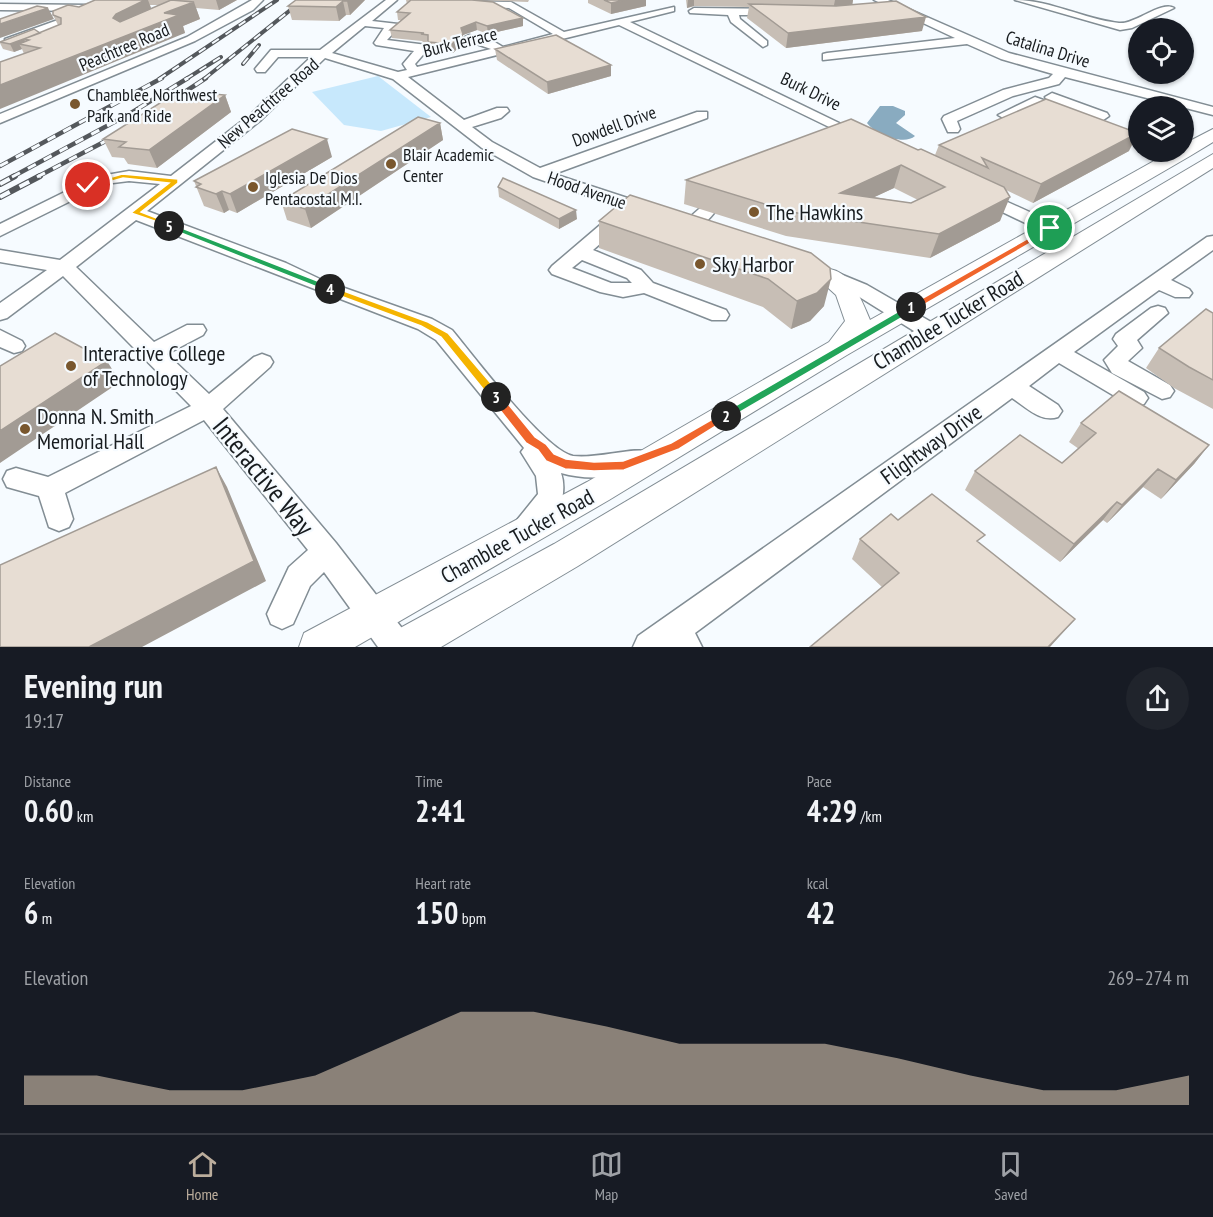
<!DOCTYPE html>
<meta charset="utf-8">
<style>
:root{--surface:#171b24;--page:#20242c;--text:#f1f3f6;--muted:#9ea1a6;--line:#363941;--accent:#bbad9c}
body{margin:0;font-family:"PT Sans Narrow",sans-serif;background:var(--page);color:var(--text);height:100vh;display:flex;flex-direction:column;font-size:22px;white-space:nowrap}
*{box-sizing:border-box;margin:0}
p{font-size:20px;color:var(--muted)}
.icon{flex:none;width:33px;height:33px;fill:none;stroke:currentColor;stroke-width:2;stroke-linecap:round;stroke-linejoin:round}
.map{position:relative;height:647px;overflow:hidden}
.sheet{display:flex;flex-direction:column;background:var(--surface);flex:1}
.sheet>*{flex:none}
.buttons{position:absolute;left:1128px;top:18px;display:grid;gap:12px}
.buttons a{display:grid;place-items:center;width:66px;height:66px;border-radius:50%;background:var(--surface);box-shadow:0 2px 4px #0004;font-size:30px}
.pin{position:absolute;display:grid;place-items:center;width:51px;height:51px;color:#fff;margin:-26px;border:3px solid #fff;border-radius:50%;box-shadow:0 2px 6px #0007}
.km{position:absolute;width:30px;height:30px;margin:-15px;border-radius:50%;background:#222;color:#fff;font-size:16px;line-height:30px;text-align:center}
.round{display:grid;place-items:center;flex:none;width:63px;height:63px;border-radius:32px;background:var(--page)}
.overview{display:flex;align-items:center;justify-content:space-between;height:102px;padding:0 24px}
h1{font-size:33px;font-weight:700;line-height:45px}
.figures{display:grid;grid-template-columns:repeat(3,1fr);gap:9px;height:102px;padding:6px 24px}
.figures div{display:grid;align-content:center}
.figures b{font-size:30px;font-weight:700}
.figures small{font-size:16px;font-weight:400}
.figures p{font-size:16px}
.chart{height:168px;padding:12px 24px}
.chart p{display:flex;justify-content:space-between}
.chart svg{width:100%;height:108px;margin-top:6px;fill:var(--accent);opacity:.7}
.tab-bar{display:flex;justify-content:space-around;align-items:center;height:84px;border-top:2px solid var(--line);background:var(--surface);font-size:16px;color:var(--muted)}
.tab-bar a{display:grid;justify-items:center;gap:3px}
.tab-bar .selected{color:var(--accent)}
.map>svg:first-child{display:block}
.green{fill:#c7e8fc}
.water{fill:#89abc0}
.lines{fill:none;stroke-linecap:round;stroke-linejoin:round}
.minor-casing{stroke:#828d94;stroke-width:3}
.major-casing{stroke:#828d94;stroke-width:2}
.minor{fill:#fff;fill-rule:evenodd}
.major{fill:#fff;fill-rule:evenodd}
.rail-far2-casing{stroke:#54585c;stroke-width:4}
.rail-far1-casing{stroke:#54585c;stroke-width:4.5}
.rail-casing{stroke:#54585c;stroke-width:6}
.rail-far2{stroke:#f6fbff;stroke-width:2;stroke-dasharray:8;stroke-linecap:butt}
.rail-far1{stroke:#f6fbff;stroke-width:3;stroke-dasharray:9;stroke-linecap:butt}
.rail{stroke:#f6fbff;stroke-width:4;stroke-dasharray:11;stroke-linecap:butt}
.wall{fill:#c7beb5;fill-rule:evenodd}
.shaded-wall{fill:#a29b94}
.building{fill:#e7ddd3;stroke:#a29b94;stroke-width:1.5;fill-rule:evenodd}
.split-1{fill:#f0652b;stroke:#fff;stroke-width:1.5}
.split-2{fill:#22a559;stroke:#fff;stroke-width:1.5}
.split-3{fill:#f0652b;stroke:#fff;stroke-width:1.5}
.split-4{fill:#f5b400;stroke:#fff;stroke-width:1.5}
.split-5{fill:#22a559;stroke:#fff;stroke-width:1.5}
.split-6{fill:#f5b400;stroke:#fff;stroke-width:1.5}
.poi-dot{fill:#79572e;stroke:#f6fbff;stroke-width:2}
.labels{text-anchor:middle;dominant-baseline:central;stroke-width:4.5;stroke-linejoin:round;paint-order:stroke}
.far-street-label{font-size:18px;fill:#181c1f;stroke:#f6fbff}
.far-poi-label{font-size:18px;fill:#181c1f;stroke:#f6fbff;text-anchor:start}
.poi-label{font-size:22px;fill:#181c1f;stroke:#f6fbff;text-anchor:start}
.street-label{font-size:22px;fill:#181c1f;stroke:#f6fbff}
.near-street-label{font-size:27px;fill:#181c1f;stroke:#f6fbff}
</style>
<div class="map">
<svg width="1213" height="647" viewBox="0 0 1213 647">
<rect width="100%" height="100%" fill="#f6fbff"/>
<path class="green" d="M378,76L431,117L381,131L344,125L312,92Z"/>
<path class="water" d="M880,106H893L905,111V115L896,123L915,136C904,146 875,134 867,123Z"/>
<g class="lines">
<defs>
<path id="minor" d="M252,0H263L253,10L195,41L0,123V114L187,37Z
M386,0H397L372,21L398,24L400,26L387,40L427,45L429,48L415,64L417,67L491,49L465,40L463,38L469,35L493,41L503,47L553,34L509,8L416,3L411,0L511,2L564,32L674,7V11L630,22L868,137L866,140H856L619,25L408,77L464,120L497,108H507L509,111L501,118L472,127L492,142L540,168L697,112H707V118L554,174L655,207L658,211L655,215H643L533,177L482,148L393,79L325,58L261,120L147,211L286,263L322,280L432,319L452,330C473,355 545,451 573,456C598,459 635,446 651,452L655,459L651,466C622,476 592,482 561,473C570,499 552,539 521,528L517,520L538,494L536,476L521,452L524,448L436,340L418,329L136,220L76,267L154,342L187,325H203L206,330L203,335L167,354L209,394L254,357L262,354L270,357L273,362L270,367L223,409L336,543L408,636L413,647H378L324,572L310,586L293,624L282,629L271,624L267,614L289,567L308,550L204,420L65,493L73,519L69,527L59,531L49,527L39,496L7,487L3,479L7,471L16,468L48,477L191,406L63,276L7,318L0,320V303L47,270L0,262V250L60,260L160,184L129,181L105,184L0,236V224L95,177L129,171L171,176L251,114L311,57H278L265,72H257L255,69L271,50H320ZM365,26L384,28L374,43L376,45L414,51L403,64L407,70L398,72L332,53Z
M874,0H888L1009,53L1213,107V115L1065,77L1059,84L1013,96L957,121L960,129L958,132H948L942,119L944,116L1003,90L1049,78L1053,74L1001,59L967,44L823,60V54L827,53L955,38Z
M1015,0C1051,0 1083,19 1119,23C1134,25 1162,0 1174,8L1132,28L1120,30Z
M0,4L89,5L94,8L85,11L89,14L88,16L9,44L5,43V39L83,11L0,10Z
M694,8L775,9L780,12L775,15H739L740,19L767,41V45L763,47L731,22L728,15L690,13L689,11Z
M1052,93L1107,113L1109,116L1096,125H1086L1084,122L1091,116L1047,100L1045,97Z
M1035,97L1071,110L1073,113L1066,117L1035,106L1005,119L998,115Z
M981,190L1056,224L1059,228L1056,232H1044L975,199L973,195Z
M705,208L714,213C706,223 696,232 684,229L681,225L699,209Z
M619,213L628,218L625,222L593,250L641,270L653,283L726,310L729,315L726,320H712L644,293L623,297L600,292L552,274L549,270L552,266L613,214ZM582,260L627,278L632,283H611L572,268Z
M1213,236V250L1171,280L1189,289L1192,293L1189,297H1175L1159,290L1074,352L1144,392L1148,398L1144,404L1136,407L1128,404L1059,363L1029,386L1058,405L1062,411L1058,417C1041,423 1026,407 1012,398L695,633L702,647H633L638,636L1207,237Z
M828,269L867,285L938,326L941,331L938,336H922L853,293L821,279L818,275L821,271Z
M1158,306L1165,308L1168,313L1137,340L1142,348L1128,361L1170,385L1174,391L1170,397L1162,399L1112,373L1104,360L1118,346L1113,339L1116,334L1151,308Z
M0,330L22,341L25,346L22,351L14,353L0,347Z"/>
<path id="major" d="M1213,129V142L1190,156L847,355L609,500L355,647H299L304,633L587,482L829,342L845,321L836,295L814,275L818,270C847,262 861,298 870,320L1170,152H1184V144Z
M1213,154V168L578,566L441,647H386L391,633L554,544Z"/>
</defs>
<use href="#minor" class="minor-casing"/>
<use href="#major" class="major-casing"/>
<use href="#minor" class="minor"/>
<use href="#major" class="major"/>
<defs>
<path id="rail-far2" d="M243,64L259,45
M159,79L277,0
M186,79L221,57
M204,79L303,0"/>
<path id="rail-far1" d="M165,105L206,78
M0,166L162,78
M12,177L131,113L188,78
M37,177L119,134"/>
<path id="rail" d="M0,184L15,176
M0,197L40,176"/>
</defs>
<use href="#rail-far2" class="rail-far2-casing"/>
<use href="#rail-far1" class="rail-far1-casing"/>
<use href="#rail" class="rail-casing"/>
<use href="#rail-far2" class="rail-far2"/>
<use href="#rail-far1" class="rail-far1"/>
<use href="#rail" class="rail"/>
</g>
<path class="wall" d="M95,0H237L219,10L196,8L200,19L183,26L185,33L24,54L22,49L14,52L3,49L0,43V41L40,33L58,25L53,15L79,7ZM150,5H159L151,9Z
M296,0H365L350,15H346L339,21L292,20L288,6Z
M406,0H472L523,26L488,34L477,30L463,35L464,42L453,53L430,50L429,44L423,42L422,41L392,38L390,30L401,20H398L397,12L407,4Z
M474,0H529L528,2Z
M588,0H646V6L611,14L588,3Z
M686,0H853L852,5L922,31L786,48L747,18L749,7L694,6L687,8Z
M495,49L611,65V76L548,94L497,60Z
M225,95L231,112L157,168L128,164L124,158L112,157L103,139L195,98Z
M440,123L443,140L311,228L287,220L281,201Z
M939,145L1129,151L1033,203L1006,190L1000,221L930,258L786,236L684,204L686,180L918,150L935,155ZM894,188L918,200L911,203L874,197Z
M332,157L237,213L229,210L224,213L204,206L194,181Z
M498,187L577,219L559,229L499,197Z
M630,195L824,306L810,321L791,329L763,307L599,248V221Z
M1213,313V409L1174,388L1146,368L1159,348Z
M1081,423L1209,445L1194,464L1161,499L1143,487L1107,523L1103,520L1060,562L965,490L975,471L1062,463L1079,449L1069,442Z
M898,520L980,543L1058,638L882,587L852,559L860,539Z"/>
<path class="shaded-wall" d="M145,0H148L154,16L123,31L113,18L116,14Z
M216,0H237L219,10Z
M348,0H365L350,15L347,1Z
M626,0H646V6L611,14V3Z
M688,0H694V6L687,8Z
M835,0H853L852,7L833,10Z
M343,1L346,15L339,21L336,7Z
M194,2L200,19L183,26L185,33L0,109V85L164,13Z
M48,8L54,19L0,38V24Z
M926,17L922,31L786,48L788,33Z
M523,18V26L488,34L487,26Z
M476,22L477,30L463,35L464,42L453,53L452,44L461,28Z
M40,33L29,40L24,39L27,45L19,44L22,49L14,52L10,44Z
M611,65V76L548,94L547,82Z
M225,95L231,112L157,168L149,150Z
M440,123L443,140L311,228L305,209Z
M1138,133L1129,151L1033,203L1041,184Z
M327,139L332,157L237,213L230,194Z
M901,165L894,188L834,216L840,193Z
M222,191L229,210L224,213L216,194Z
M1010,197L1000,221L930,258L939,234Z
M576,210L577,219L559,229V219Z
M831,279L824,306L810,321L791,329L797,301Z
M107,361L120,382L0,463V431Z
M1209,445L1194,464L1161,499L1176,480Z
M216,467L227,487L266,581L142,647H89Z
M1158,469L1143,487L1107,523L1122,505Z
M1117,502L1103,520L1060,562L1074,544Z
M1075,619L1050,647H1048Z"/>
<path class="building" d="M95,0H145L116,14L113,18L120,22L171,0L194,2L164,13L179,15L0,85V62L40,48L19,44L29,40L24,39L61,24V18L53,15V11L68,5L79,7Z
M296,0H348L347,1H343L336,7L288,6Z
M411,0H472L493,2L523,18L487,26L476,22L461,28L463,34L452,44L428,42V35L421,34L424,33L390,30L410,13L397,12Z
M604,0H626L611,3Z
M896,1L926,17L788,33L749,4L836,6Z
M37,6L48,8L0,24V19Z
M34,29L40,33L10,44L0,42Z
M556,35L611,65L547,82L495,49Z
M202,93L225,95L149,150L119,147L126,142L103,139L171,96L195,98Z
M1046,99L1138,133L1041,184L982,158L988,168L939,145Z
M418,117L440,123L305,209L281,201Z
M851,119L918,150L921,149L1004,187L1010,197L939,234L791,212L686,180ZM901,165L945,187L911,203L840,193Z
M292,129L327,139L230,194L222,191L216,194L196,187L201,184L194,181Z
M503,178L576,210L559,219L498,187Z
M630,195L811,253L830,268L831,279L817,293L797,301L768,279L599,221Z
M1206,309L1213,313V380L1189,367L1159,348Z
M55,333L107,361L0,431V366Z
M1119,391L1209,445L1176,480L1158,469L1122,505L1117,502L1074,544L975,471L1020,435L1062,463L1096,433L1081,423Z
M216,467L254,561L89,647H0V565Z
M932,494L985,535L977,541L1075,619L1048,647H810L899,573L860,539L891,514L898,520Z"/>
<path class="split-1" d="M1050,226L1053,230L915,310L907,307Z"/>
<path class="split-2" d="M911,304L915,305V310L730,418H723V413Z"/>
<path class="split-3" d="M496,393L500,394L535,437L546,444L554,454L566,459L594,462L623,461L671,443L723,413L726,411L732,416L679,449L624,470L594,471L565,469L546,461L538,450L526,443L492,400L490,397Z"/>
<path class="split-4" d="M327,287H333L428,322L448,333L500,394V400H492L441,337L421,326L327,291Z"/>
<path class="split-5" d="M169,223L333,287L334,289L327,291L166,227Z"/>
<path class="split-6" d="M122,174L178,179V183L141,212L172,224V227L131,213L169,183L123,178L88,188L85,185Z"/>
<g class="poi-dot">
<circle cx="75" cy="104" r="6"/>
<circle cx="391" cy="164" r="6"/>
<circle cx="253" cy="187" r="6"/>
<circle cx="754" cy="212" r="6"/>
<circle cx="700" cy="264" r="6"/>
<circle cx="71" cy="366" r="6"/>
<circle cx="25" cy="429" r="6"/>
</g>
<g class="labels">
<g class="far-street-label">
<text transform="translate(460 42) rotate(-14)">Burk Terrace</text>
<text transform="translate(124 47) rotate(-23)">Peachtree Road</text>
<text transform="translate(1048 49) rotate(17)">Catalina Drive</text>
<text transform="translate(811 91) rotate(26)">Burk Drive</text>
<text transform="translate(268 103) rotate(-41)">New Peachtree Road</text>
<text transform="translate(614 126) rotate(-20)">Dowdell Drive</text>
<text transform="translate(587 190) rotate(19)">Hood Avenue</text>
</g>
<g class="far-poi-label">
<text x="87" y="94">Chamblee Northwest<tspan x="87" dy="21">Park and Ride</tspan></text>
<text x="403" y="154">Blair Academic<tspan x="403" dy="21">Center</tspan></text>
<text x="265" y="177">Iglesia De Dios<tspan x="265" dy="21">Pentacostal M.I.</tspan></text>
</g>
<g class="poi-label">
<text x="766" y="212">The Hawkins</text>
<text x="712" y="264">Sky Harbor</text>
<text x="83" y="353">Interactive College<tspan x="83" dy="25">of Technology</tspan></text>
<text x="37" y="416">Donna N. Smith<tspan x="37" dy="25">Memorial Hall</tspan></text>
</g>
<g class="street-label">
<text transform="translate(948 320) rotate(-31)">Chamblee Tucker Road</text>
<text transform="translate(931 444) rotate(-36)">Flightway Drive</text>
<text transform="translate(517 536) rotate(-29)">Chamblee Tucker Road</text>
</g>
<g class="near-street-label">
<text transform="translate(264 476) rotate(51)">Interactive Way</text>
</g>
</g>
</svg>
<div class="buttons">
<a><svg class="icon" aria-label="locate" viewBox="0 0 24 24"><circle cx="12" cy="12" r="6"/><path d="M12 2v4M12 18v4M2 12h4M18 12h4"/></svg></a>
<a><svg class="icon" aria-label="layers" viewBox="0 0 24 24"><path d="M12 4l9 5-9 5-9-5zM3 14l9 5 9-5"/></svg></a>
</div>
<div class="pin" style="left:1050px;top:228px;background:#1e9e55"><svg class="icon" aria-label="arrive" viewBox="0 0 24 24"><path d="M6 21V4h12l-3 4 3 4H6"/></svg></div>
<div class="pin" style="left:88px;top:185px;background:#d93025"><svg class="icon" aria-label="check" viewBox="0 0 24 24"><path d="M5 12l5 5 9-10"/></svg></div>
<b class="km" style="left:911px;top:307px">1</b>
<b class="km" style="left:726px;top:416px">2</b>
<b class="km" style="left:496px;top:397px">3</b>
<b class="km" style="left:330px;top:289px">4</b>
<b class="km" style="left:169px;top:226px">5</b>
</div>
<section class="sheet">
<div class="overview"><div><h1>Evening run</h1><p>19:17</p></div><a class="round"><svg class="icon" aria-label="share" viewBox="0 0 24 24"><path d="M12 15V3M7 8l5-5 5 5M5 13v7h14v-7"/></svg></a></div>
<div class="figures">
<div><p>Distance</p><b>0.60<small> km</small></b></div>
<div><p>Time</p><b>2:41</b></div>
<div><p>Pace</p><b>4:29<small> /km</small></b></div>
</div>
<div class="figures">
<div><p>Elevation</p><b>6<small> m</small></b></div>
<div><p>Heart rate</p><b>150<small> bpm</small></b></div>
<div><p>kcal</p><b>42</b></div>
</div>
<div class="chart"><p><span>Elevation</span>269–274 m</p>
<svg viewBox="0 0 160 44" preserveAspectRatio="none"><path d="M0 44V32L10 32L20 38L30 38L40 32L50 19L60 6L70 6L80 12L90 19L100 19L110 19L120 25L130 32L140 38L150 38L160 32V44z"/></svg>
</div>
</section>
<nav class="tab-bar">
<a class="selected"><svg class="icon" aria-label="home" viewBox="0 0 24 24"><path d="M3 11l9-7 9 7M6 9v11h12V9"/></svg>Home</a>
<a><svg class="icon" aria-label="map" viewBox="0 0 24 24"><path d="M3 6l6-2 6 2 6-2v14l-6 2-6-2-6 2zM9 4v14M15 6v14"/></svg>Map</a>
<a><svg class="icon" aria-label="saved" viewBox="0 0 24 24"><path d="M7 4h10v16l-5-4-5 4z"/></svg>Saved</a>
</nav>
